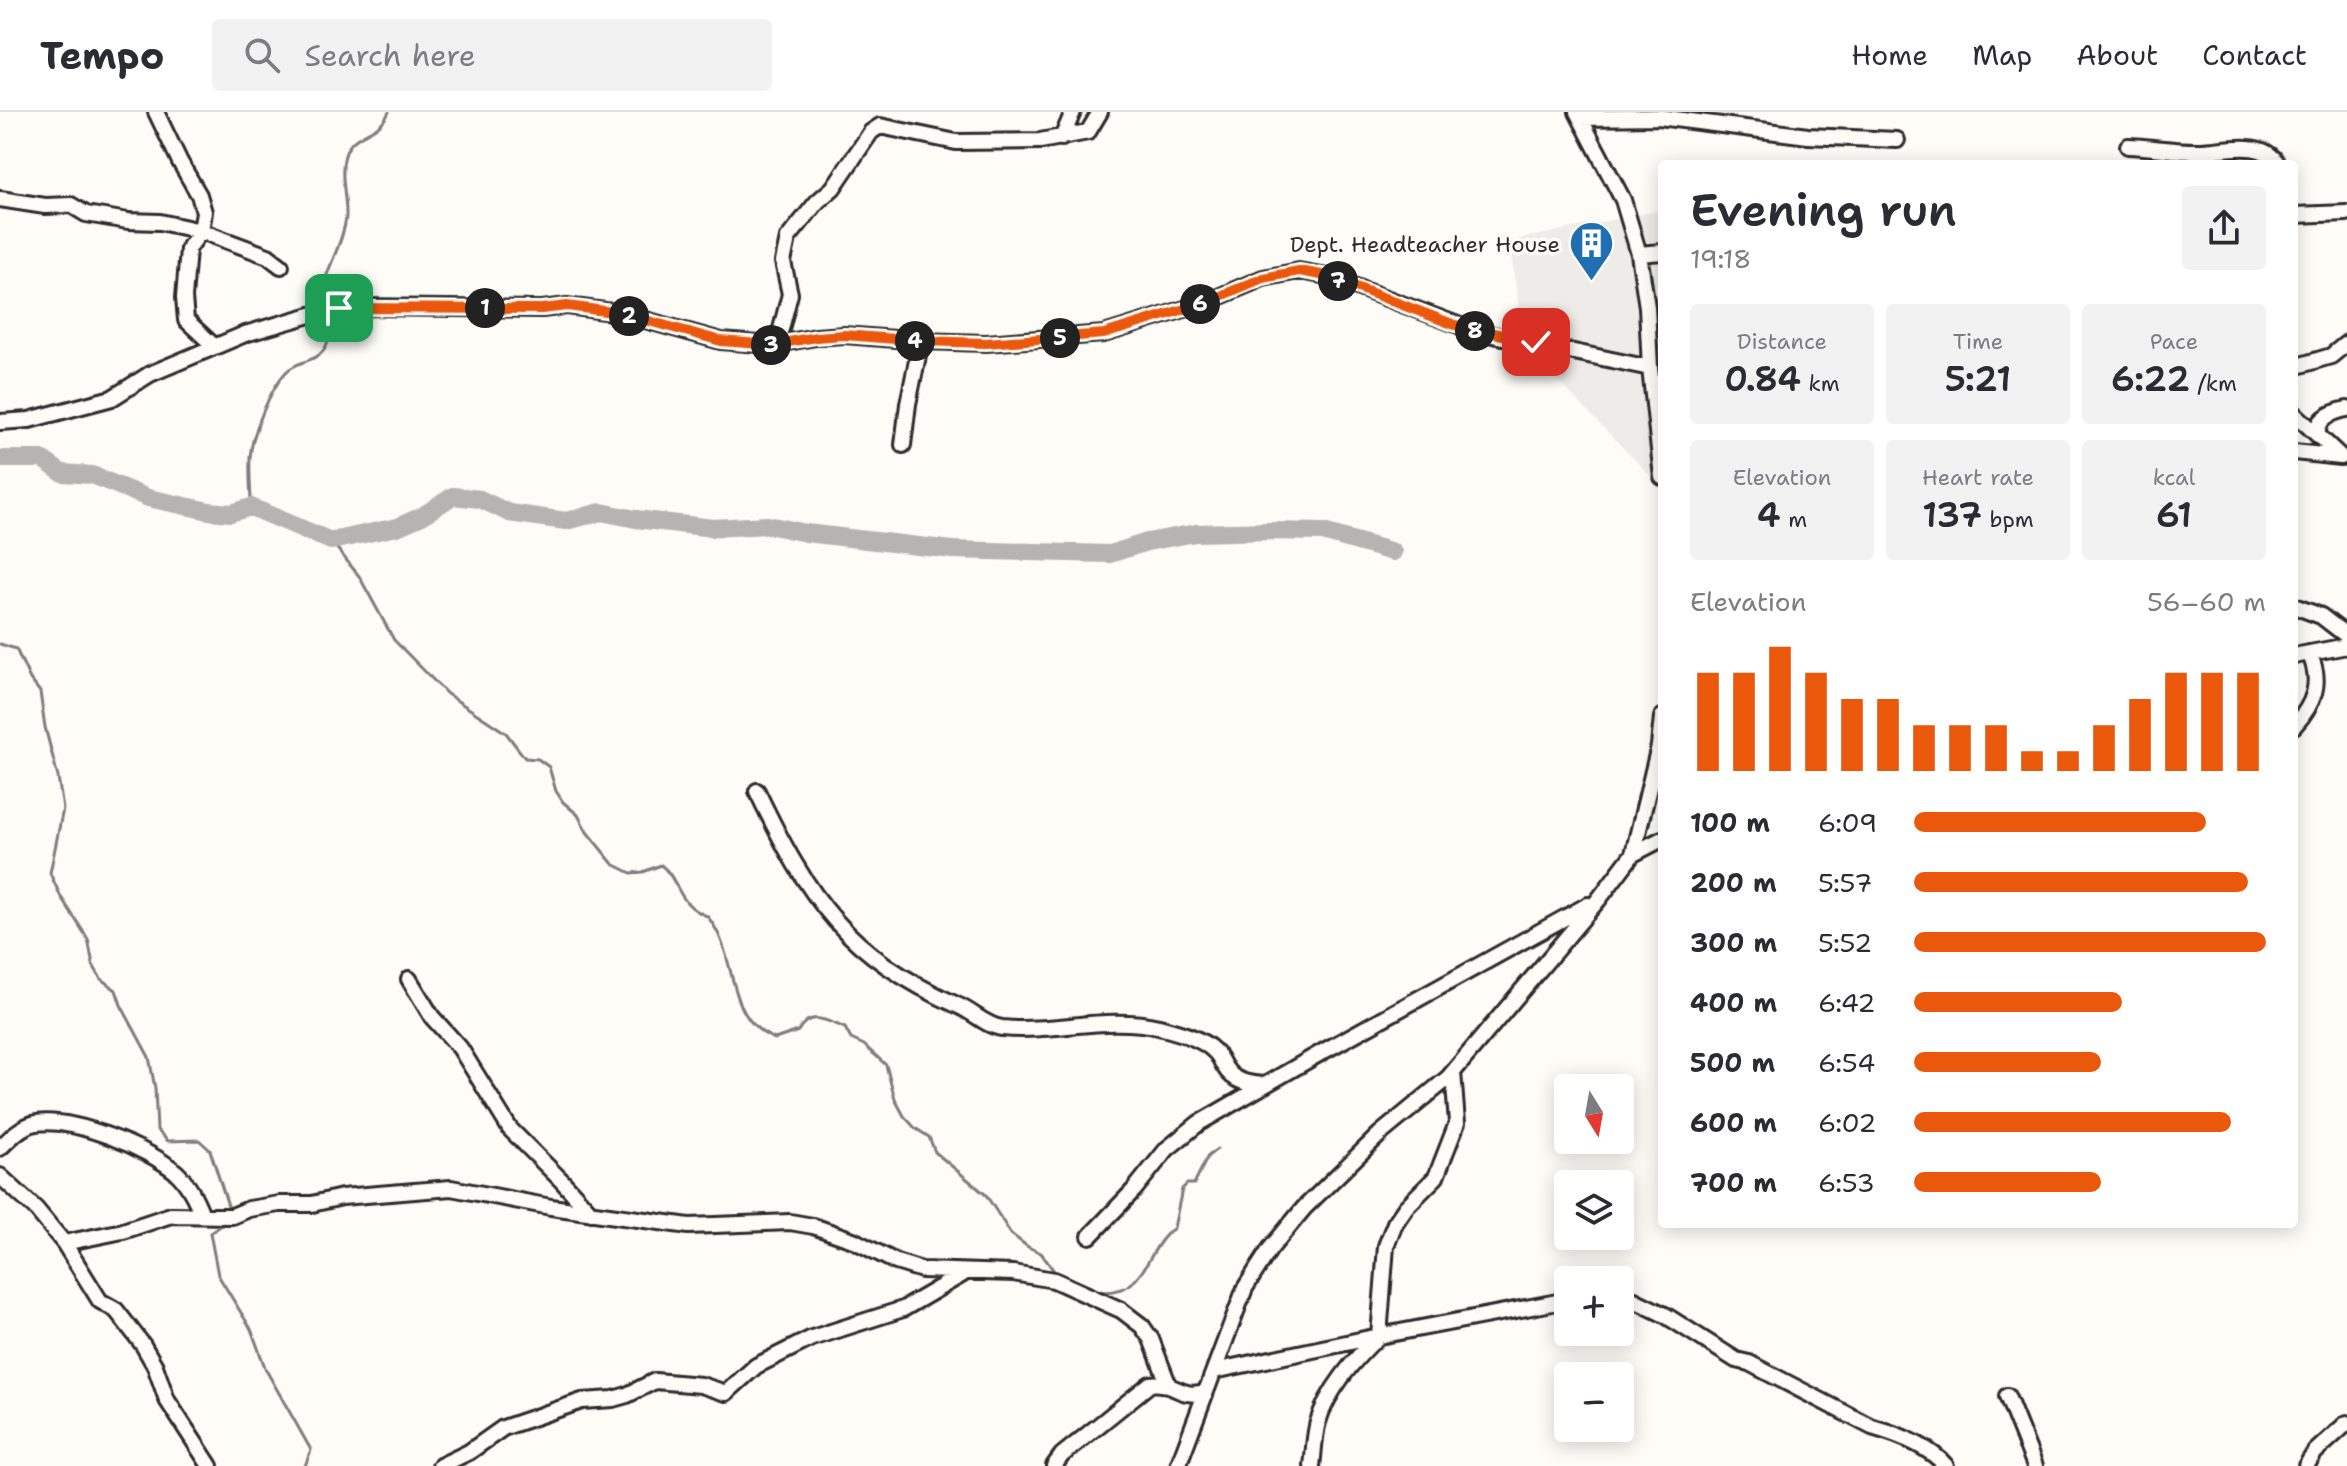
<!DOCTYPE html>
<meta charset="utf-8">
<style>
:root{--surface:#fff;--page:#f2f2f3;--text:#2b2b33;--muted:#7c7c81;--line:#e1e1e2;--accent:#ea580c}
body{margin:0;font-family:"Shantell Sans",sans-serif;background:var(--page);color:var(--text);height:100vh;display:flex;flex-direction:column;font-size:30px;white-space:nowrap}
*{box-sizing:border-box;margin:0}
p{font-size:26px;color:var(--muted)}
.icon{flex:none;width:44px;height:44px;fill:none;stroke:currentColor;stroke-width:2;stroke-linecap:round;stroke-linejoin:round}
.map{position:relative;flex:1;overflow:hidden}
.details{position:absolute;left:1658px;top:48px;width:640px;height:1068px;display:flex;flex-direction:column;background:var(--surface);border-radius:8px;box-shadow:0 4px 20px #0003}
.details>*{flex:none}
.needle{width:52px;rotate:169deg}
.tools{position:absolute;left:1554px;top:962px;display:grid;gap:16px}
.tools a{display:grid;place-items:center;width:80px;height:80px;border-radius:8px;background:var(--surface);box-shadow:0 4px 20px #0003;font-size:40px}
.pin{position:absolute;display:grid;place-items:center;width:68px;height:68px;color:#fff;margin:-34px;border-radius:16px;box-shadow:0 4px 12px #0006}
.km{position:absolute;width:40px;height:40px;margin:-20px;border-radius:50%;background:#222;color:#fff;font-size:22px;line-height:40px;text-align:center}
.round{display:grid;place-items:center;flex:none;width:84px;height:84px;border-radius:8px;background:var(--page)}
.summary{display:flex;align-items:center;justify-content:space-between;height:136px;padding:0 32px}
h1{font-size:44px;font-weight:600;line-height:60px}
.stats{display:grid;grid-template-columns:repeat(3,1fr);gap:12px;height:136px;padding:8px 32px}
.stats div{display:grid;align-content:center;border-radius:8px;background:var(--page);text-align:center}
.stats b{font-size:34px;font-weight:600}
.stats small{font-size:22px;font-weight:400}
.stats p{font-size:22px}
.chart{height:224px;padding:16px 32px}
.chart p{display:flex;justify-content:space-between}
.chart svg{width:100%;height:144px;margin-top:8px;stroke:var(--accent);stroke-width:6}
ul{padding:0 32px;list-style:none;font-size:26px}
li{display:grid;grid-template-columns:128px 96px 1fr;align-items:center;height:60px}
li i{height:20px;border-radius:10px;background:var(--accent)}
header{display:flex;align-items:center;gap:48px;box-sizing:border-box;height:112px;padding:0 40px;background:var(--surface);border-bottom:2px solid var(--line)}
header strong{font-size:38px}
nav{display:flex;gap:44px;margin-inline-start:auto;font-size:28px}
.search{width:560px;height:72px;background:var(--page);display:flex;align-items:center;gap:20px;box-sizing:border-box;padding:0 28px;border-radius:8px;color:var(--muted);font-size:30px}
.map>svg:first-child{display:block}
.built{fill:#edece8}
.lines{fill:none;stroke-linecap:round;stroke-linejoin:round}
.stream{stroke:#7e7d7b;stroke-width:3}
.river{stroke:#b5b4b1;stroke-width:18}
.minor-casing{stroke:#2b2b2b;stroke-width:20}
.minor{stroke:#fdfcf7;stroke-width:14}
.route-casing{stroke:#fff;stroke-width:16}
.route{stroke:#ea580c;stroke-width:10}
.labels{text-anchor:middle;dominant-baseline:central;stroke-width:7;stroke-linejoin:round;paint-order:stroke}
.poi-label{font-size:22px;fill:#2b2b2b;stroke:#fdfcf7;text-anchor:end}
</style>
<header>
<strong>Tempo</strong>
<div class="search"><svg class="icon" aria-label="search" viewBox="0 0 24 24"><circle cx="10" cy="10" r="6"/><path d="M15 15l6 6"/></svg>Search here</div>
<nav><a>Home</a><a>Map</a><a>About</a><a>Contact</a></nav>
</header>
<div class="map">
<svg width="2347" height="1354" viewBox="0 0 2347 1354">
<rect width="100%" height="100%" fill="#fdfcf7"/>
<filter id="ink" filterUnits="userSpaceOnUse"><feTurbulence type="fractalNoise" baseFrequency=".0125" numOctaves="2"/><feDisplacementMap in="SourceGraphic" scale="16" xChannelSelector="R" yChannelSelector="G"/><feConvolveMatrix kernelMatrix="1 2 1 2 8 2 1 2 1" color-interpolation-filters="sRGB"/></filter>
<g filter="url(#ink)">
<path class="built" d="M1662,98V376L1525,235L1509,129Z"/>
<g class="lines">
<path class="stream" d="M321,195C320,163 343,136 346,105C347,83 337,56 348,36C357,20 379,22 389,0
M251,395C251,378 249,362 250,345C252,322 270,277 286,260C299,246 322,252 328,229C331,221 329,213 325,206
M331,429L359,464L394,528L447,582L506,621L525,646L538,647L549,655L556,679L563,690L578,703L587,720L613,752L631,761L643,760L661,753C681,769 675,791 707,804C740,843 723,907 775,927L798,919C810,897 827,909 845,916L851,927L864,933L886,953L895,987L904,1004L915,1016L929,1025L935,1040L986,1083L1011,1122L1028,1135L1041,1141L1054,1159L1062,1164
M0,532L16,537L30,567L40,580L45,615L58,665L63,697L50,761L61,785L88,827L93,853L101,867L116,878L121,893L149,945L155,976L157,1018L168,1029L199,1028L210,1038L230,1100
M228,1109L210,1121L218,1163L251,1217L266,1258L311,1338L305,1354
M1094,1179C1148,1187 1143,1138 1174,1116L1182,1077L1187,1072H1194L1208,1044L1217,1037"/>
<path class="river" d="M0,347H42L62,361L92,363L148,386L209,399L231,401L251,395L331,429L397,415L422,404L453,384L480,387L509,401L566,409L601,400L636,407L713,416L768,413L806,421L953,438L1110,442L1147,430L1196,421L1270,419L1323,420L1393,440"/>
<defs>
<path id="minor" d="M156,0L180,50L199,83L204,100L201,119L188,137L184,186L186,208L215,235
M1577,0L1623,88L1639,142L1647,195L1650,256L1662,365
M1581,6L1659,5L1808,24L1897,28
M1062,26L1073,0
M2128,34C2151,35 2174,39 2196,39C2221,40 2262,25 2278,52
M0,87L45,94L71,93L86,102L128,109L160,110L201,119L268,144L281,154
M2294,103L2347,101
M1639,142L1662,140
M772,233L781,217L790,182L783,150L788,126L817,90L833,76L871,20L880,14L956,30L1040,29L1088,20L1100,0
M2294,255L2331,244L2347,231
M2294,301L2340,344
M0,310L29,308L112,286L150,262L245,222L321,200L357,195L542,197L567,194L620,201L721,229L772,233L816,225L844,223L921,229L986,231L1104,222L1204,191L1263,166L1299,159L1327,164L1474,219L1650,256
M2318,323C2316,306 2332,300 2347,297
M903,333L908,292L921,229
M2294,340L2341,345
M2294,494L2321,504L2347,524
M2294,544L2347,534
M2294,614C2314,592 2323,570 2309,541
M757,679C809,788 846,843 959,894C973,900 986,914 1002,916C1054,921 1107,903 1159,915C1177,920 1202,926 1214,939C1219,943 1221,949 1224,954C1233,970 1248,972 1265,973
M1633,742L1662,727
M409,867L432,905L460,936L510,1017L562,1069L591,1101
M0,1036C10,1026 21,1014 36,1011C73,1005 148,1036 176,1060C189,1072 196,1087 202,1103
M0,1064L36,1097L64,1131L100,1189L116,1198L143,1233L155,1254L167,1288L210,1354
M1090,1124L1134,1078L1167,1037L1199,1011L1324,939L1588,793
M64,1131L123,1119L171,1103L232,1104L249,1097L279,1092H312L342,1085L451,1076L551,1095L689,1114L790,1110L813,1114L853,1128L896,1150L922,1158L1013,1161L1054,1168L1121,1198L1142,1214L1151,1227L1169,1274
M1620,1181L1665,1203L1736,1248L1749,1251L1872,1315C1897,1322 1929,1334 1946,1354
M1214,1259L1379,1224L1568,1188
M2007,1284L2035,1354
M440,1354L469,1340L503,1316L582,1289L613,1287L627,1283L655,1269L701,1273L726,1281L756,1254L812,1226L903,1197L963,1162
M1054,1354L1062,1343L1150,1272C1173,1268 1182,1289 1206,1279
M1178,1354L1245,1176L1270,1137L1304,1096L1380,1022L1448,966L1599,787L1633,742L1659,634L1662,605
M1312,1354C1314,1340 1314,1324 1318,1310C1327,1279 1355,1246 1379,1224L1386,1134L1395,1111L1406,1095L1436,1065L1457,1011L1453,960
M2306,1354L2315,1340L2347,1311"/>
</defs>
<use href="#minor" class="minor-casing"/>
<use href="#minor" class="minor"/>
</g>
</g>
<g class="lines" filter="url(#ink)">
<defs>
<path id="route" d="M339,196L542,197L567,194L620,201L721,229L772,233L816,225L844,223L921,229L986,231L1104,222L1204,191L1263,166L1299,159L1327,164L1455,213L1536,230"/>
</defs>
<use href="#route" class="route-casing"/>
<use href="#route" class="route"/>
</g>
<defs>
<symbol id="building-pin" viewBox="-11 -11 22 30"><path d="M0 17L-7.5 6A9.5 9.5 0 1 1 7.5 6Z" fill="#1f6fb2" stroke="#fdfcf7"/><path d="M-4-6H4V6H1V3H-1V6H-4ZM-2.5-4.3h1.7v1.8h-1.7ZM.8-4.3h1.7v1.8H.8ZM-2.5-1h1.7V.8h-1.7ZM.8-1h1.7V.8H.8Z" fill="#fff"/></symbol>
</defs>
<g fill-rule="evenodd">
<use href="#building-pin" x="1566" y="106" width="51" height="69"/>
</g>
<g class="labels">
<g class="poi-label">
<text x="1560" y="132">Dept. Headteacher House</text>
</g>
</g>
</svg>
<div class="tools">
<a><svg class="needle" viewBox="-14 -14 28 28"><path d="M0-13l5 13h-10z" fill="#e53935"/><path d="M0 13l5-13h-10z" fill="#7c7c81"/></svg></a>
<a><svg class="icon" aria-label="layers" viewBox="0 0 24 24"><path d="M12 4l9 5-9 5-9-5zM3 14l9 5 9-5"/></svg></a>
<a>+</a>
<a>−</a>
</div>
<div class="pin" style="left:339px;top:196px;background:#1e9e55"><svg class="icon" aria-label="arrive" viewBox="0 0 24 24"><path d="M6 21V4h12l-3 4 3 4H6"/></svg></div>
<div class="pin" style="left:1536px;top:230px;background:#d93025"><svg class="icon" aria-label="check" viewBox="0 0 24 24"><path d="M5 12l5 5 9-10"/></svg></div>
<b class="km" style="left:485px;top:196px">1</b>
<b class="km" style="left:629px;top:204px">2</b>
<b class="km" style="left:771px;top:233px">3</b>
<b class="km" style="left:915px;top:229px">4</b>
<b class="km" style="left:1060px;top:226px">5</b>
<b class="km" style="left:1200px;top:192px">6</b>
<b class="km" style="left:1338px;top:169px">7</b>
<b class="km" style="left:1475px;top:219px">8</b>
<section class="details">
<div class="summary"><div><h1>Evening run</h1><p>19:18</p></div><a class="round"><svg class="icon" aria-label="share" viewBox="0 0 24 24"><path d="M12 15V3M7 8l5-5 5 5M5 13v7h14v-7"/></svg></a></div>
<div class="stats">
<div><p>Distance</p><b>0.84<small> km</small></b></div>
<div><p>Time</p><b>5:21</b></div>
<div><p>Pace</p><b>6:22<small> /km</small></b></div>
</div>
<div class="stats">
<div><p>Elevation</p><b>4<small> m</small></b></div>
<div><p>Heart rate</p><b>137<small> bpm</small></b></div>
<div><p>kcal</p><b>61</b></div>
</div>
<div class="chart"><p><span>Elevation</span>56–60 m</p>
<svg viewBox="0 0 160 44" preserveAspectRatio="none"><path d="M5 44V14M15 44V14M25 44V6M35 44V14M45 44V22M55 44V22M65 44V30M75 44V30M85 44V30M95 44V38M105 44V38M115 44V30M125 44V22M135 44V14M145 44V14M155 44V14"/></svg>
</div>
<ul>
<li><b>100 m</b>6:09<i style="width:83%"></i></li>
<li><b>200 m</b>5:57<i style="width:95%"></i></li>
<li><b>300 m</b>5:52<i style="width:100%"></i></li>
<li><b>400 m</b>6:42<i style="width:59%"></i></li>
<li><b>500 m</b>6:54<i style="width:53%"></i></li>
<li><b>600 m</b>6:02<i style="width:90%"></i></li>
<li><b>700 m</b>6:53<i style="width:53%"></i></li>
</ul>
</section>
</div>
